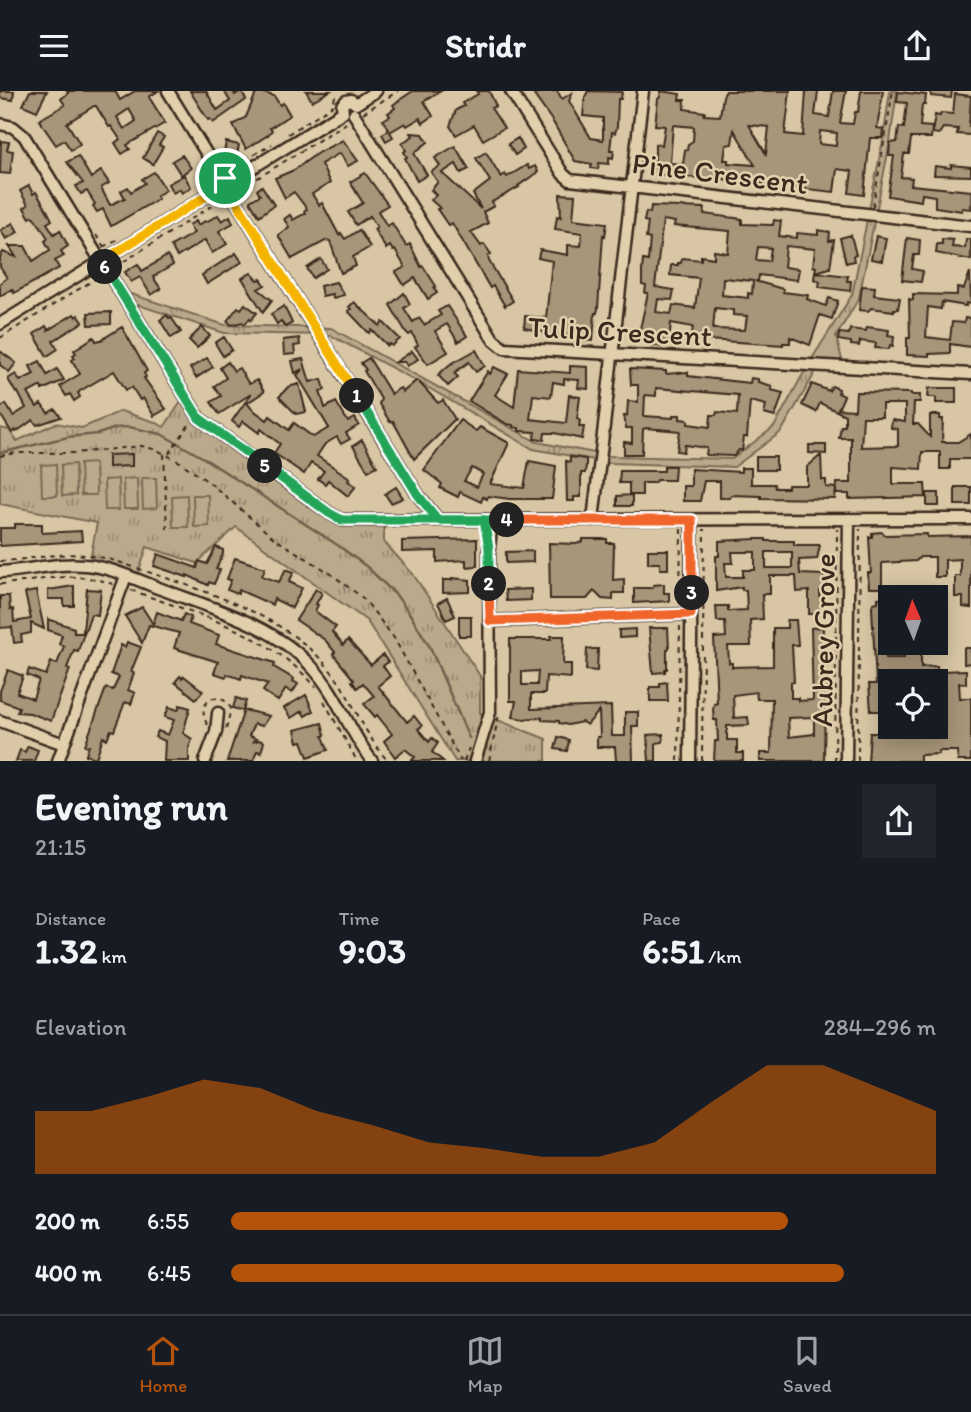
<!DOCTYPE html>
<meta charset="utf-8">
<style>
:root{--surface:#171b24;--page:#20242c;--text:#f1f3f6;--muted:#9ea1a6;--line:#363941;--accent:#b45309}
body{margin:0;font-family:Itim,sans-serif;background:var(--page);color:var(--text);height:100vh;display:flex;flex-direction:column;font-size:26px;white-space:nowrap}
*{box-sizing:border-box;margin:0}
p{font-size:23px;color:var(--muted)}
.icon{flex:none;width:38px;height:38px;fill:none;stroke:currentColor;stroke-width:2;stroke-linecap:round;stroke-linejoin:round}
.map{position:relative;height:670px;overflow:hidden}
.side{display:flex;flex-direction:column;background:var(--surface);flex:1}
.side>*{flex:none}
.needle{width:46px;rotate:358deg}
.controls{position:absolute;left:878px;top:494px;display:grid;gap:14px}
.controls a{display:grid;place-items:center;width:70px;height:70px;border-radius:0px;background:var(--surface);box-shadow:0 4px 18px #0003;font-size:35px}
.pin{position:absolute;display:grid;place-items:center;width:60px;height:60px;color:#fff;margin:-30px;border:4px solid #fff;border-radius:50%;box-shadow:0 2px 7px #0007}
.km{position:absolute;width:35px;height:35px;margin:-18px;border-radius:50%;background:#222;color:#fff;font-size:19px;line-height:35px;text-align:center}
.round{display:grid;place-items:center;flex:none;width:74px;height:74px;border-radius:0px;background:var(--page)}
.summary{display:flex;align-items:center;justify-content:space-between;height:119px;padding:0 35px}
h1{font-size:38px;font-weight:800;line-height:52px}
.stats{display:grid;grid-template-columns:repeat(3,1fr);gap:10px;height:119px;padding:7px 35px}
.stats div{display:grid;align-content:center}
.stats b{font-size:35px;font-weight:800}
.stats small{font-size:19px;font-weight:400}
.stats p{font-size:19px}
.chart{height:196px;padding:14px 35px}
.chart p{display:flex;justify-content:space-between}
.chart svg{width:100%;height:126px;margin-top:7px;fill:var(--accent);opacity:.7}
ul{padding:0 35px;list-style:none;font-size:23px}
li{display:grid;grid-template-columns:112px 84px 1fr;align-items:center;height:52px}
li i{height:18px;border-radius:9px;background:var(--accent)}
header{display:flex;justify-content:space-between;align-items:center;height:91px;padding:0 35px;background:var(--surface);font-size:32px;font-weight:800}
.dock{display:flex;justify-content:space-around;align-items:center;height:98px;border-top:2px solid var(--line);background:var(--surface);font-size:19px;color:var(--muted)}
.dock a{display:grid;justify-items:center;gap:4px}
.dock .on{color:var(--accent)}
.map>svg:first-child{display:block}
.grass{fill:url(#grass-tufts);stroke:#7b6a54;stroke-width:2}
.pitch{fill:#bba98b;stroke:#7b6a54;stroke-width:2}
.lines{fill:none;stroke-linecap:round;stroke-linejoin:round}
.stream{stroke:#715f4c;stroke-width:2.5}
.building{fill:#a8967a;stroke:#3b2a1e;stroke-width:2;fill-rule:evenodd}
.street-casing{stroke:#3b2a1e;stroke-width:15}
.path{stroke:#3b2a1e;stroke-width:2;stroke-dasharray:5 5;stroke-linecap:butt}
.street{stroke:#e2d0ad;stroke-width:10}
.split-1-casing{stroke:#fff;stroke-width:14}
.split-2-casing{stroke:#fff;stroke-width:14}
.split-3-casing{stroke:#fff;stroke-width:14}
.split-4-casing{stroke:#fff;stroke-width:14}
.split-5-casing{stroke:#fff;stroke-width:14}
.split-6-casing{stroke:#fff;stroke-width:14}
.split-7-casing{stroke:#fff;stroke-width:14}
.split-1{stroke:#f5b400;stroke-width:9}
.split-2{stroke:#22a559;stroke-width:9}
.split-3{stroke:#f0652b;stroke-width:9}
.split-4{stroke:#f0652b;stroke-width:9}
.split-5{stroke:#22a559;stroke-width:9}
.split-6{stroke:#22a559;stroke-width:9}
.split-7{stroke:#f5b400;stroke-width:9}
.labels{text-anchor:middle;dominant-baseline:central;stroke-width:5;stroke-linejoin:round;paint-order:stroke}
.street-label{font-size:30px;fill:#3b2a1e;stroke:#e2d0ad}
</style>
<header><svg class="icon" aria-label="menu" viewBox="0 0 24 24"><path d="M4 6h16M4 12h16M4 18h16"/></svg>Stridr<svg class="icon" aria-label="share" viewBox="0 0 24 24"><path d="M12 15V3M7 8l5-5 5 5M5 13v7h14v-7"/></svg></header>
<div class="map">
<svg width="971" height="670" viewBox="0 0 971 670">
<defs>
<pattern id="grass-tufts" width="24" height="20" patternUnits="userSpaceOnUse" patternTransform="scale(1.75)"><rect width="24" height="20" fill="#bba98b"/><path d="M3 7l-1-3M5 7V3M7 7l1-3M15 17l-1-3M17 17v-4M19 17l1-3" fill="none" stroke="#998a71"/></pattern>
</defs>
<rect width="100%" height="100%" fill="#d8c6a4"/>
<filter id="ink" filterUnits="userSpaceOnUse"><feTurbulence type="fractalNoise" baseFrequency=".0143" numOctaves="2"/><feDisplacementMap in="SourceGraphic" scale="14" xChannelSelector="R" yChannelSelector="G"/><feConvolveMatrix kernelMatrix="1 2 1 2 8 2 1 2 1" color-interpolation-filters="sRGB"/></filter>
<g filter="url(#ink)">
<path class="grass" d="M890,0H897L890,51L859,207L836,246L844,276L819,275L781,341L734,376L610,372L533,358L415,289L330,244L224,242L126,210L119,199L225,234L331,237L537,351L610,365L732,368L774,336L808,274L852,204L883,49Z
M185,305L195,321L329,422L384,429V451L413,483L480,585V622L546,648V670H455L367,530L236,436L197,472L147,456L136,489L89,474L97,432L0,413V337L9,339L17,350L56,332L82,337L121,320L155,331L164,336Z"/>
<path class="pitch" d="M95,372L96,404H81L80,373Z
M56,373L57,405H42L41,374Z
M75,373L76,404L62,405L61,374Z
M137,387L138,418H124L123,388Z
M142,387H156L157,417L143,418Z
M118,388L119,419H105L104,389Z
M187,404L188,436H173L172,405Z
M193,404H208L209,435L194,436Z"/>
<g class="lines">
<path class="stream" d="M0,362L68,346L98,343L116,337L129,336L161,343L202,366L339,455L367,476L396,504L408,520L430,556L469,647"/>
</g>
<path class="building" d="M0,0H14L13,9L0,7Z
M30,0H47L37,20L23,14Z
M67,0H115L120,9L135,0H158L149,6L165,32L127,54L130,58L122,63L115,52L120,48L111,35L109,36L96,15H94L67,32L80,53L71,59L64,49L56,54L39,29L65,14L61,8L68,2ZM129,18L136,30L124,38L117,26Z
M190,0H206L217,19L230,10L224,0H233L235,4L241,0L246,9L213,32L210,28L208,29Z
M257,0L274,5L280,14L283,12L290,24L270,37L272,39L268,44L246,58L233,34L246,26Z
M306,0H330L312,10Z
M413,0H441L424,10L433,25L423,32L420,27L407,35L405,32L390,41L393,46L386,50L382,43L389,39L383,29L390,25L388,22L395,17L393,14L398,10Z
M477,0H489L496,15L491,17L504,37L483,49L474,34L456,44L450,35L456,19L464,15L462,12L478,3Z
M541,0H557L562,8L572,2L569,10L591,47L603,49V27L583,25L585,6L588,0L622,1L621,8H618L617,36L615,42L612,41L610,59H614L613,67L609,66V73L599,72L598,78L591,77L592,73L575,70L553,31L534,4Z
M661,0L680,3L679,9H685L684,18L705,21L704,24L720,25L723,5L726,0H790L785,43L803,45L806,0H818L815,24L829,26L833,0H846L840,32L853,33L855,21H858L861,0H883L877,37L883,38L882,47H870L864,104L849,102L852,80L837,78L834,101L754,92V88L746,87L747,83L731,81L729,89L717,87V89L655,83V53L662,54L665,35L655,34L658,8L660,6ZM673,34L694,36L693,50L688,53L687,59H685L683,73L670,72ZM749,34L769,36L766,63ZM734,39L755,74L728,72V69H724L726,54L732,53ZM820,40L837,42L836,55L819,53Z
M931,0H952L951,7L931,5Z
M898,1L926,4L925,14H922L920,35L932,36L931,47H911L909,63H904L901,86L912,87L911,94L971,100V118L962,117V120L935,116V105L922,103L921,110L888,105L894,65H889L890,52L897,51L899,36L904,37L907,12L897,11Z
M955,3L971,5L969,35H971V44L957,43L958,38L943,37L939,43L932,42L935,24L940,25L941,22L953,23Z
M157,42L164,46L159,54L163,56L153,73L143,67Z
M411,42L423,43L428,51L414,62L427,84L417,90L405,67L407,66L404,61L406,59L402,52L413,45Z
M518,47L524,58L515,64L508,53Z
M343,49L358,70L348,75L340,62L321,73L330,92L312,103L319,114L322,112L339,144L341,142L345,148L359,139L370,156L353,166L356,175L341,182L330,150L327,149L292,168L278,144L289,136L284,128L290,124L293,129L305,122L304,120L307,118L294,101L285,107L275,87L294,79L319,61Z
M1,50L9,51L7,59L13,60L10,83L0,82Z
M226,51L239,54L237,64L224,62Z
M455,55L469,78L461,82L456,73L442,82L481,118L473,103L490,90L476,67L486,61L501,86L505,83L507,86L527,74L529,78L535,75L538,81L518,95L519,96L492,111L494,115L483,121L488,132L471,141L481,155L484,153L491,163L488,165L489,170L513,210L505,215L493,195L490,197L452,132L448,134L437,118L440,117L431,109L436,104L431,99L438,91L431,81L440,75L435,67Z
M182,64L191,77L181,84L172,70Z
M78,65L91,87L101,80L109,92L101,97L110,114L125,107L121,100L128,96L131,101L145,92L142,88L154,81L166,99L156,105L158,108L111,135L103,118L97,121L93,115L95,113L87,100L81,103L76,95L83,92L67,71Z
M951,74L971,76V85L934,84L935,75L951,77Z
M365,82L388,114L378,120L387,135L392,132L406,155L410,153L421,176L423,175L436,195L434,197L437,202L428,208L415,187L404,194L396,181L405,176L395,159L393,160L390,155L386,158L374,138L377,136L370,125L356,134L348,121L363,112L350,91Z
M184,84L191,96L182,102L180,98L173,102L168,93Z
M29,95L33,103L36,101L48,121L52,129L47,132L54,143L60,139L68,155L61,160L64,165L55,170L59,177L14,202L12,198L0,205V192L7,187L0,176V167L3,161L16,166L9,155H25L33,170L50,159L45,150L48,147L41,136L33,125L30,127L24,117L28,114L20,100Z
M262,95L274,114L259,125L250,110L260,104L257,99Z
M560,103L575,104L573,128L607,132L605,145L603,144L598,217L597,222H595L593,250L567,248V244L552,243V247L545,246L544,241L524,237L525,225L546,227L552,170L538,167L540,159L568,164V154L581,155L582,142L555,138L557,125L561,126Z
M651,115L705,117L704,123L742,128V133L773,134L774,129L781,130L779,145L797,147V142L818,144V139L830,141L829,150L834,149L830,177L815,181L816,176L813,175L815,158L786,155L784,176L799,178L797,189L759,184L758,190H755L783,198V201L808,204L807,208L826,215L829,207L838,210L832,228L820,224L810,254L790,246V252H783V254L691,248L693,236L671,232L669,251L661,250V256L652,254L653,248L638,247L648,202H645L646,195L642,194V180L643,169L648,170L650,148L646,147L648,131L644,130L646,121L650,122ZM663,129L675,131L674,135L730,140L728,162L714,160V167L701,165V169L682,167L681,172H678V174H671L670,184L699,187L695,217L673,214L671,223L656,221L658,208L672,209L674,199L655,196ZM758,156L771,157L769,170L756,169ZM723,187L753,190L752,203L748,202V207L722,204ZM715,217L733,219V224L747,225L745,239L713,238Z
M218,124L222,130L230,125L233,132L219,140L227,153L212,162L205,149L177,166L171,155L194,142L189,134L196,130L198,134L205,130L206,131Z
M13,132L18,141L6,148L1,139Z
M851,144L856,164L853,165L854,170L846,172L840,147Z
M876,145L886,147L882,170L871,168Z
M907,147L920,149L919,164H914L912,178L923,180L921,191L902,189Z
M942,148L953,149L952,156L965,157L966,148H971V169L936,162L937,153H942Z
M236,162L242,171L207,193L202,184Z
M167,165L173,174L153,186L161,198L151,204L140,186L131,191L125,181L138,173L142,180Z
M321,168L327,178L313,187L307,177Z
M815,181L848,185L847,190H851L850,200L819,196L820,190L814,188Z
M970,181L971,213L966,212V215L942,211L941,218L928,216L926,246L950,249L952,231L964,232L965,227L971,228V256L950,253V262L929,263V265L907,264V247H910L909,208L913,209V203L957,204V197L964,198Z
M251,182L258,189L261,188L265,194L258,198L272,209L263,221L242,187Z
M336,191L344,204L333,207L332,203L322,205L320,195Z
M862,195L875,196L874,204L900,207L898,218H894V220L871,217L868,220L859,219Z
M404,202L410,213L404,217L413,231L419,227L424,234L441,224L438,220L447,215L467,245L458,251L447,233L435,240L448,261L428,273L415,256L418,254L412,242L409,244L406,241L390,214Z
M354,211L380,235L383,231L400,248L392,255L390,253L388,255L372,239L369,242L348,220L351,218L349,216Z
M245,213L257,222L251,229L250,227L245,233L242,231L232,234L227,230L238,216L241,218Z
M284,215L292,232L285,236L281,230L277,233L271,223Z
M111,221V233L89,234L88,222Z
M74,223L76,226L78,224L83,231L53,250L58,258L47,265L34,243L46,235L48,239Z
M167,224L169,227L171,226L181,241L171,247L160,229Z
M122,236L147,280L144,282L146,286L144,287L166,318L154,325L143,307L140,309L132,296L126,299L114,280L80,300L78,302L80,306L74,310L70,303L66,305L60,295L80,283L72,269L75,267L73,264L76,262L74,259L94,246L96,250L101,249Z
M202,236L210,245L197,257L189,249Z
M867,236L889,239L888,244L894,245L893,255L890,254L889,258L875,257L876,252L860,250L859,255L851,254V251L838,249L839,242L849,243L850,238L866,240Z
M224,246L232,259L223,265L215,252Z
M299,247L300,254L294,255L295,263L284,264L283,249Z
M476,259L485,275L476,281L469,271L454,282L458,286L448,295L438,284L449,274Z
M0,260L16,272L9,281L0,274Z
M412,260L418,268L407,275L405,271H396Z
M207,267L213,276L196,287L190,277Z
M369,267L391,303L400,297L403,301L417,289L438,312L443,309L455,328L414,368L393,330L390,331L379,313L381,308L364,280L366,279L361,272Z
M303,268L310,291L322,288L325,299L320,300L325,317L336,311L348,331L355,327L359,334L346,342L350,348L341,353L337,346L325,353L317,365L350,387L348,390L356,395L348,405L328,389L325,393L318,388L324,380L311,372L304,383L274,362L280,353L261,338L259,342L243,330L239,336L232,330L251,303L219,323L211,311L221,305L214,295L226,287L220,277L228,271L234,280L239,277L249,293L257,289L264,301L247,312L252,318L267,329L270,325L289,339L294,332L313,346L329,337L297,284L303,278L295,282L292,270Z
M40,270L47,284L57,278L64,289L42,299L41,295L28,302L37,316L41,313L48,322L55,318L61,326L37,334L33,329L16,341L15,339L12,342L0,323V317L6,313L13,325L26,317L18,301L16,302L8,288L16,283L20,290L34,283L30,275Z
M570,275L588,276V298L578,297L579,289L564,288V293L553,291L551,306L533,304L530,328L566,332L569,304L580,306L577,328L580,329L579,336H584L582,348L554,342H545L544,349L534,348L535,341L519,340V337L513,336V334L507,333L469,310L488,280L490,283L494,276L508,283L495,304L514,316L518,278L570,282Z
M630,278L666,280V283L688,281V285L740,291L750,292L751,287L758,288V291L772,295L771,299L783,302L775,326L764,323L766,314L750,310L747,346H744L742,360L739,359L734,365L706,364L707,357L685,354L684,361L677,360L680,340L646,337L643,338L642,363H624V351L632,352V337H626L624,325H627L628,310L638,311V294H631ZM656,297L738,304L737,323L717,321L716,324H711L710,336L688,333V329L680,328V324H673V327L644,325L645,304L656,305Z
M299,293L306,321L296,323L279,306L288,296Z
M812,293L829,300L832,295L839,298L838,302L844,305L838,318L855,319L856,301L911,302V304H920V311H914L913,333H918L930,346V324H940V328H943L942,351H958L971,343V368H950V378H940V361H922L921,378L893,376V393H925L926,406L849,408V403H836L837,392H851V347H839L841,335H845V324L820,312L816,321L802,314ZM882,313H905V331L892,329L891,337L898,338V355L861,356L863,326H882Z
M929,297H956V312H936V306H928Z
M460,329L476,340L480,336L509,352L490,393L524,397L529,370L556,375L552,408H510L488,405L487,408L483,406L481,411L460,401L458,406L440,397L442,393L424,379ZM472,377L483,383L477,396L464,390Z
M362,349L377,375L368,380L353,355Z
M809,354H826V363L809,362Z
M132,363V375L108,376V364Z
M821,364L822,389H826V396L836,397L835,408L761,407V405L731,404L730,407H720V390H704L700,410H683V395H691V378L741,381V377H751V393H774L775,397H788V394H807V376Z
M570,366L586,368V374L585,382H581V406H574V410H567L566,370L570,371Z
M756,366H776V379H756Z
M664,375H675L674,389H657L653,392H642V404H629V392H619L620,380H664Z
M396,396L403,407L391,412L385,403Z
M955,396H971V414H955Z
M927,402H939V415H927Z
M632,404V415H617V405Z
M15,433H42V442L81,440L82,450L0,455V437H15Z
M881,441L886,444L927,443V446L971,445V517L963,516V506H955V485H960V468L945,469V486H935V466H920L916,470L882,472V497H869L868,482H871L869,446H872V442Z
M477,448V475L466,476V469L437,471V460L402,461V450Z
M583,448H607V452H614L613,489L624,488V502H613V509L602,508L594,500L587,508H550L549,452L576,453L583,451Z
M756,448H766V450H794V454H820L817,468L799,469L800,483L824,484L825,499L820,500L821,523H809V500L797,501L796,485H770V503H762L763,528L750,529L751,555H728L729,572H732V576L773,575V537H787V529H796L798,554H792L794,591H791V607H798V610L813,609L811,537L823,536L822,568H828V575H824V593H828V601H825L824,670H760V662H771L772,608H757L756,601L733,604L734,627L748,626L749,634L727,635V649H737V662H743V670H714L715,650H718L717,629H714L713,618L714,613L717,612L714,547L726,546L725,530H717L716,515H728V520L747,519L746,499H742V496L716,500V465H719V450ZM732,461H755V479H743V486H726L725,472H733ZM766,461H792V477H766ZM814,626V643L789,646L788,627Z
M216,456L223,459V463L216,478L220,479L214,493L209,491L208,494L187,484V486L154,475L158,463L197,477L199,470L207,473Z
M648,459H668V478H660V472H648Z
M533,460V471L506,472V461Z
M235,467L265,477L262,485L279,491L286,478L294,481L289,491L302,497L292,517L274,508L272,514L239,499L238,503L227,499L231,489L227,488Z
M452,487L470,489V501L443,502V489H452Z
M664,493V502H669V510L634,512V497H653V494Z
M74,495V515H64V508H48V499Z
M87,498L101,499L98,524L91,523L85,540H83Z
M316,498L322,502L316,513L318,514L315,520L336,536L332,541L343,554L348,549L371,574L383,564L388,571L383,575L390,585L378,595L407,631L414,625L422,635L418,638L429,651L432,647L438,652L432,661L443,670H411L415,666L405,658L395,666L390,659L384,650L392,643L377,624L375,626L364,613L374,605L363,592L357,597L352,590L354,589L333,563L335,561L325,549L296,529Z
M531,498V509L506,510L505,499Z
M36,500L44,538L31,532V542L21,544L22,551L14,552L12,536L0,537V505H9L10,519L13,518L14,531L31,528L25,502Z
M888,506V511L891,510V549H883V563L886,562V567H904L903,551L921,553V576L937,575V583H923V590H891V600L883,601V620H871L869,593H876L872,516L873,512L878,511V507Z
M447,507L455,525L446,529L438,512Z
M142,516L153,533L157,521L181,530L184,523L191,526L189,533L219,544L216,553L275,572L274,576L294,588L293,590L298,593L292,602L286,598L278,610L263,600L268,593L242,584L241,588L227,583L226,586L214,582L218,571L174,557L179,542L149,534L142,552L125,525Z
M459,525H471V545H459Z
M48,528L74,537V542H84L78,560L74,559L67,577L70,578L51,630L30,622L17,621L19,616L0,609V600L8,579L23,585L17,602L33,608L39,589L27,584L29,578L46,584L51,571L57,573L64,555L59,553L62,544L48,539Z
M649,537H668L669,558H667V578H665V581L653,582Z
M635,538V546L619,547V539Z
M551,545H564L563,573H571V587L546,585L545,603H531V618L611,615L612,645H625V621H638V635H632L633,670H616L615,656H597V646H600L599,620L587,634L582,631L568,634L559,632V630L542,629V626L523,628L513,626L516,610H510V548H551ZM538,580L537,594H522V581Z
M127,551L141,556L131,581L134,582L128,599L135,602L131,613L125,611L114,640L111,639L107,648L103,646L96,667L86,664L89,655L85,654L106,597L113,599L119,586L111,583L121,554L125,556Z
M964,557H971V572L964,573Z
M587,558H598L597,580L586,579Z
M966,579V592H959L960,607H971V670H958L957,660H939V663L920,664V670H868L870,642H879L882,633H891L893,636L936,635V602H942V580Z
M180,585L182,587L184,585L203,600L196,608L175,591Z
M667,591L668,610H650V596H660V592Z
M306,604L313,620L305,625L302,620L291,627L284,617Z
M236,607L246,610L243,620L233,617Z
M180,614L190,617L183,642L192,648L189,657V670H164L165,650L155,646L158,640L168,644L174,629L165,626L169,616L178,619Z
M244,619L269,625L262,635L254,633L249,645L256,648L252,651L259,649L264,651L261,661L257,660L253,670H227Z
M322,632L325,644L323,645L328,659L308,666L302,650L298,651L295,639Z
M663,643V651L656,652V670H649L647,644Z
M558,646L569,649L567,660L555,658Z
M28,655L38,659L34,670H16L20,659L25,661Z"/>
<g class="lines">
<defs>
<path id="street" d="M168,0L222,88
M511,0L563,83L570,89L971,135
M356,13L376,0
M343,21L342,14L346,10L351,9L356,13
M354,23L493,248L504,257L971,283
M0,33L13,36L24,45L97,164
M231,90L343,21
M229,99L418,404L438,429
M107,167L219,97
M105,176L199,327L329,422L342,429L971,428
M0,233L95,174
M593,429L643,0
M0,481C29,480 56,471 85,474C111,476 137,489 161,498C214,518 272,533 312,576C338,604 349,640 372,670
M490,530L691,523
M0,630L64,653
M58,670L126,485
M205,670L216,641L218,622
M475,670L490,621L489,457L492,429
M690,670L692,429
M846,670L849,428"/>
</defs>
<use href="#street" class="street-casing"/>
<path class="path" d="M334,10L336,1
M363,22L398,0
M288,43L333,14
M228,79L272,53
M240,98L348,31
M873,115L893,0
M96,144L105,157
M103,156L120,147
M115,176L223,108
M0,247L100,185
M164,363L167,439
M169,363L191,331
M0,365L16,362H75L142,355L157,359L180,371L210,392L275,448L330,482L364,508L394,547L461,670
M0,470C47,468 67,456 116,470C189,496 282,518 331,580C354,609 362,641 388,670
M0,493C43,491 68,478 113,493
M131,499C200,525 265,539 316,596
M680,513L681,438
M324,610L357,670
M207,634C203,623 200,614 213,607L223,608L231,617L226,639
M464,670L469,657
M489,670L499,623
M678,670L680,531
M702,670L704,438
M835,670L837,438
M858,670L860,438"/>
<use href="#street" class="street"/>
</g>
</g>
<g class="lines" filter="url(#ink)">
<defs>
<path id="split-1" d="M225,87L232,92L229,99L357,305"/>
<path id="split-2" d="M357,305L418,404L438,429H484L489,457V493"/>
<path id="split-3" d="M489,493L490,530L691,523L692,502"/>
<path id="split-4" d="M507,429H692V502"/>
<path id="split-5" d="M265,375L329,422L342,429H507"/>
<path id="split-6" d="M105,176L199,327L265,375"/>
<path id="split-7" d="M105,176L107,167L219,97V90L225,87"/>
</defs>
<use href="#split-1" class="split-1-casing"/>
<use href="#split-2" class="split-2-casing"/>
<use href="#split-3" class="split-3-casing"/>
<use href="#split-4" class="split-4-casing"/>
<use href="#split-5" class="split-5-casing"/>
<use href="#split-6" class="split-6-casing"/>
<use href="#split-7" class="split-7-casing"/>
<use href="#split-1" class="split-1"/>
<use href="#split-2" class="split-2"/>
<use href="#split-3" class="split-3"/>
<use href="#split-4" class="split-4"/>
<use href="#split-5" class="split-5"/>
<use href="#split-6" class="split-6"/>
<use href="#split-7" class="split-7"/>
</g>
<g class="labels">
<g class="street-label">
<text transform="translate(720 82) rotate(7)">Pine Crescent</text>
<text transform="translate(620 240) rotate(3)">Tulip Crescent</text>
<text transform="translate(823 549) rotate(-89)">Aubrey Grove</text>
</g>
</g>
</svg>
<div class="controls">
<a><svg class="needle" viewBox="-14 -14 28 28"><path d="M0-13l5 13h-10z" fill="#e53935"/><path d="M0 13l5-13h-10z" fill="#9ea1a6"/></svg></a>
<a><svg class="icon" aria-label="locate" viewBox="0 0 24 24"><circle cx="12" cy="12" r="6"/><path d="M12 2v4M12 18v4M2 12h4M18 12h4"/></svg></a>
</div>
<div class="pin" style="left:225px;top:87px;background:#1e9e55"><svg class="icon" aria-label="arrive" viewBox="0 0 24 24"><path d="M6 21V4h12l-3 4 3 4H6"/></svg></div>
<b class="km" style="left:357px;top:305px">1</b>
<b class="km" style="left:489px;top:493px">2</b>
<b class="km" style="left:692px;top:502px">3</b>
<b class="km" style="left:507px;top:429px">4</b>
<b class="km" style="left:265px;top:375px">5</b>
<b class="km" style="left:105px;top:176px">6</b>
</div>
<section class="side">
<div class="summary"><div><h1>Evening run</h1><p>21:15</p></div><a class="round"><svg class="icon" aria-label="share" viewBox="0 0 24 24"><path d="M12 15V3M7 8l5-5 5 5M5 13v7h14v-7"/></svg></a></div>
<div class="stats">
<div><p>Distance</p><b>1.32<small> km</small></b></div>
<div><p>Time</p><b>9:03</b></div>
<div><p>Pace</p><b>6:51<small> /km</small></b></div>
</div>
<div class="chart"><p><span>Elevation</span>284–296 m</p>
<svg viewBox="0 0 160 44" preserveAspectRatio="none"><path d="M0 44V22L10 22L20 17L30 11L40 14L50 22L60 27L70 33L80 35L90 38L100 38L110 33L120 19L130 6L140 6L150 14L160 22V44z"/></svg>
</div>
<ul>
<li><b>200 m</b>6:55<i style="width:79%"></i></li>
<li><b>400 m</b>6:45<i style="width:87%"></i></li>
</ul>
</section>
<nav class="dock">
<a class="on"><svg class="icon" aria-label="home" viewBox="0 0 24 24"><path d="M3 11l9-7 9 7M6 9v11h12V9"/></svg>Home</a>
<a><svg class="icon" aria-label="map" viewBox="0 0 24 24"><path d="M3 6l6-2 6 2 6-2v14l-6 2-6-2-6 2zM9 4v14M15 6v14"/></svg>Map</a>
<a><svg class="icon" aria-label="saved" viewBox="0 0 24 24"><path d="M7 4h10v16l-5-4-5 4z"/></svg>Saved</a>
</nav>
